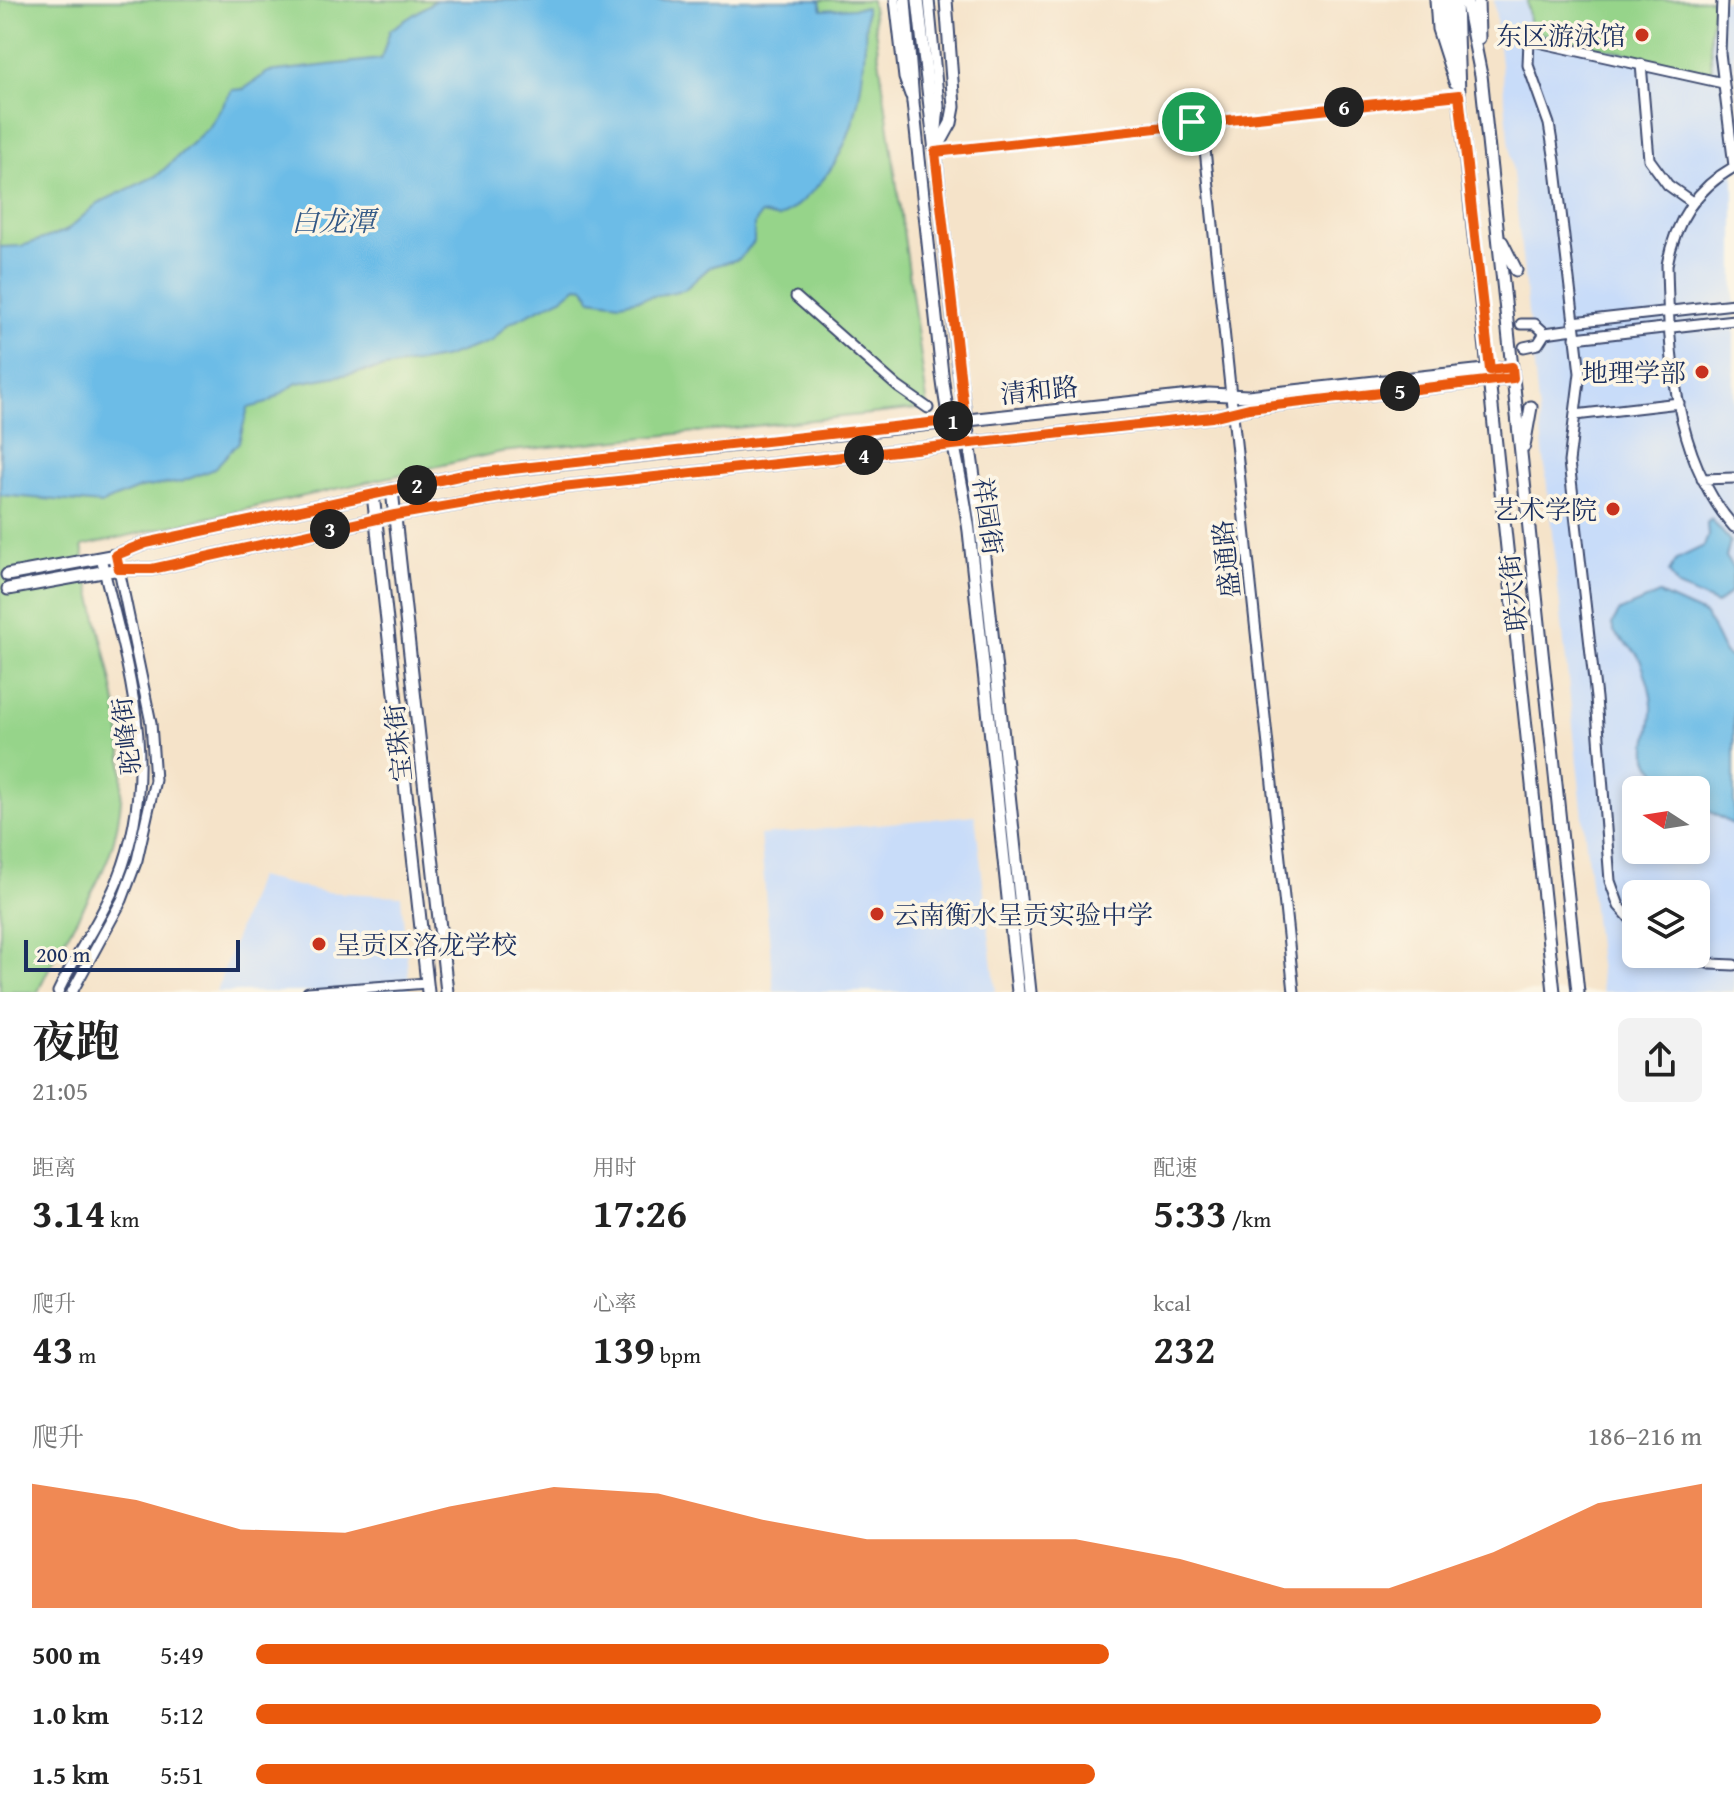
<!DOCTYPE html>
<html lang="zh">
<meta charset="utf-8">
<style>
:root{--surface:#fff;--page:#f2f2f2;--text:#222;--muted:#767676;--accent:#ea580c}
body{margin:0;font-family:"Gentium Book Plus","Noto Serif SC",serif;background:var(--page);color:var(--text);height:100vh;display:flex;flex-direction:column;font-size:30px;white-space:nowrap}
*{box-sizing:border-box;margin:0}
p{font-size:26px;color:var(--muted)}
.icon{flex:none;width:44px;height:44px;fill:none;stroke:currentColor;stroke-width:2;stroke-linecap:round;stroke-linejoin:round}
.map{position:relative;height:992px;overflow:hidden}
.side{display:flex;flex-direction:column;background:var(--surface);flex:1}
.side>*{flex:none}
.needle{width:52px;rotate:282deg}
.buttons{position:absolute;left:1622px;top:776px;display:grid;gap:16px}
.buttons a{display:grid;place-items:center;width:88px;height:88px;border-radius:12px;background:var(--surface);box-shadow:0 4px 12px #0003;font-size:40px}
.scale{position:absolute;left:24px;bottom:20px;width:216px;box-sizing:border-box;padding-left:8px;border:4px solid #1b2f5e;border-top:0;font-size:22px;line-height:28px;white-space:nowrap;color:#1b2f5e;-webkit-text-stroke:6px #fcf5e5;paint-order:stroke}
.pin{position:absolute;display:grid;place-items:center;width:68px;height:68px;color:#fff;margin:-34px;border:4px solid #fff;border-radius:50%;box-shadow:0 2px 8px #0007}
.km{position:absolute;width:40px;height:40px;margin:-20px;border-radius:50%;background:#222;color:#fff;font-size:22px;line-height:40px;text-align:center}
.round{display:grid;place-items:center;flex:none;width:84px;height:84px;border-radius:12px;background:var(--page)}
.summary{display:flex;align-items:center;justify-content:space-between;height:136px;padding:0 32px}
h1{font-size:44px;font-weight:700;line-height:60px}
.figures{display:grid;grid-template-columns:repeat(3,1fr);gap:12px;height:136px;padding:8px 32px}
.figures div{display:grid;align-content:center}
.figures b{font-size:40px;font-weight:700}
.figures small{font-size:22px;font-weight:400}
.figures p{font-size:22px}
.chart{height:224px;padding:16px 32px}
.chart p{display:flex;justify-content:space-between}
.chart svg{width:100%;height:144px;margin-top:8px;fill:var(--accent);opacity:.7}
ul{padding:0 32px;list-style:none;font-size:26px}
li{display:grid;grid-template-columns:128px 96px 1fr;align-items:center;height:60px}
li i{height:20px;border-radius:10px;background:var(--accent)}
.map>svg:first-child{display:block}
.built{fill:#c8dcf9;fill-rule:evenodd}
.green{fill:#96d48a;stroke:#588274;stroke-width:2}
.water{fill:#6cbce7;stroke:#4476a2;stroke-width:2}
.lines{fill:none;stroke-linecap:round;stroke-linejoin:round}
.minor-casing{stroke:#3c4a6e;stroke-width:13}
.major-casing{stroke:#3c4a6e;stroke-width:15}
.minor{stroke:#fff;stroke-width:9}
.major{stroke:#fff;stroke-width:11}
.major-bridge-casing{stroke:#3c4a6e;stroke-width:15;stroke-linecap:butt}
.major-bridge{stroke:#fff;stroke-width:11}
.route-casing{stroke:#fff;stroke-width:16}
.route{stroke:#ea580c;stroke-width:10}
.poi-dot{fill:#c8321e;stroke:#fcf5e5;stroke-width:3}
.labels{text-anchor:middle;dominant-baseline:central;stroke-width:7;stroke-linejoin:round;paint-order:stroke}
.poi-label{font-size:26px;fill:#1b2f5e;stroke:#fcf5e5;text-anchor:end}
.street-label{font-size:26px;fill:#1b2f5e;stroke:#fcf5e5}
.water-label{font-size:28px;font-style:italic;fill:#335987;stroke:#fcf5e5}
</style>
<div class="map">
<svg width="1734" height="992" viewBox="0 0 1734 992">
<rect width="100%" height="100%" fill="#fcf5e5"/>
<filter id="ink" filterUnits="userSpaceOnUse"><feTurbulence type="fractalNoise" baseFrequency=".0125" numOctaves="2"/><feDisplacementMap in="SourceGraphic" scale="16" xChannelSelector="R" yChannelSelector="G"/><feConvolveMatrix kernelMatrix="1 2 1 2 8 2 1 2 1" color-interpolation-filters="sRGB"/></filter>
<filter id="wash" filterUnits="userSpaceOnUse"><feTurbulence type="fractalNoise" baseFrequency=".006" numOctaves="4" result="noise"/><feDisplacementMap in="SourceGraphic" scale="32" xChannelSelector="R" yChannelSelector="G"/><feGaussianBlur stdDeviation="1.8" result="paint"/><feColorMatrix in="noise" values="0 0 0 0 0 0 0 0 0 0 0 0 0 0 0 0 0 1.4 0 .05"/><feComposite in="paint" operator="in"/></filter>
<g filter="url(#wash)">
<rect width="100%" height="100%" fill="#f5e3c9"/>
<path class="built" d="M1494,0H1734V992H1602ZM1636,790H1696V850H1636ZM1636,894H1696V954H1636Z
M975,815L996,992H774L760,835Z
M257,877L324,892L401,896L410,992H216Z"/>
<path class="green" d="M0,0H871L928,408L501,452L82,546C97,645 141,736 114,840C102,887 57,944 38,992H0Z
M1527,0H1714L1710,36L1712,73L1530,31Z"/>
<path class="water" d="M436,0H820L822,10L866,7C865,91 858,169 779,218L761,214L754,225V242L739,259L710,267L684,290L620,303L591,299L585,287L577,286L564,297L508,324L492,341L443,358L297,383L267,403L248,408L239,442L214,469L181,482L140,488L101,504L0,495V247L22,246L66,231L98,203L158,175L210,126L232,90L244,89L268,72L381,59L390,30Z
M1711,519L1730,541L1726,557L1734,568L1730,593L1717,604L1678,587L1669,572L1677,559L1704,546L1708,536L1707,523Z
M1659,594L1706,615L1724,653L1734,660V825L1696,804V790C1680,790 1675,789 1663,778C1633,752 1654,738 1652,704C1651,690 1646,675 1641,662C1636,645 1614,642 1612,624L1620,611Z"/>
</g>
<g filter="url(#ink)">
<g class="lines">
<defs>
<path id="minor" d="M895,0L904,78L910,95
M929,0L939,106L935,152L1459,95
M1722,0L1720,53L1734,166
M1641,64L1649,159L1668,185L1692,202
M1202,121L1294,992
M1734,167C1695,189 1675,222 1667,265C1669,354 1673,457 1734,527
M796,297L898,387L928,408
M1573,322L1734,304
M1521,324H1535L1545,333L1574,329
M1575,338L1734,320
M1524,347L1538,344L1545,333
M1575,415L1679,403
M1702,479L1734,478
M1636,925L1619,906L1610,881L1596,698L1569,462L1580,373L1555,161L1549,124L1528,65L1529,40L1723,83
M1674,954L1711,964L1734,965
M58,992C76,953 102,919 118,879C162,769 128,668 101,558
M72,992L122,900L137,860L155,780L151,723L116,555
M308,992L427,983"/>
<path id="major" d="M905,0L913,102
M918,0L935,152
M1436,0L1438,29L1455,82
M1445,0L1452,55
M1456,0L1459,95L1554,992
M1466,0L1481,75L1578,992
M1478,0L1479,38
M935,152L951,123L954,107L946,0
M1502,242L1516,270
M959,371L980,519L1030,992
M942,374C948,427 962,478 969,531L1018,992
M1524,446L1531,407
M392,490L447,992
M373,494L428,992
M7,575L116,555L146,543L468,474L1209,394L1248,396L1512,367
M8,589L119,569H152L395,515L553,488L1212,417L1249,408L1513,378"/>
</defs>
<use href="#minor" class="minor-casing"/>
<use href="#major" class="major-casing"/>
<use href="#minor" class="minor"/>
<use href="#major" class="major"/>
<defs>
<path id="major-bridge" d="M913,102L942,374
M935,152L959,371"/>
</defs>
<use href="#major-bridge" class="major-bridge-casing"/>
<use href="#major-bridge" class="major-bridge"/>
</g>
</g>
<g class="lines" filter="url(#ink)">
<defs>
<path id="route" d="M1459,95L1490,370L1512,367L1513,378L1249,408L1212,417L553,488L395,515L152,569H119L116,555L146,543L468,474L965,419L935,152Z"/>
</defs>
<use href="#route" class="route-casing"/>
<use href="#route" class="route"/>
</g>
<g class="poi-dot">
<circle cx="1642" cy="35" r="8"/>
<circle cx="1702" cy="372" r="8"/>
<circle cx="1613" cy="509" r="8"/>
<circle cx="877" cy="914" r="8"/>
<circle cx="319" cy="944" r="8"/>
</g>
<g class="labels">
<g class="poi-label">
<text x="1626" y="35">东区游泳馆</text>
<text x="1686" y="372">地理学部</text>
<text x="1597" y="509">艺术学院</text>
<text x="893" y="914" text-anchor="start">云南衡水呈贡实验中学</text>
<text x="335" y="944" text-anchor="start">呈贡区洛龙学校</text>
</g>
<g class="street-label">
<text transform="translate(1039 390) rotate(-6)">清和路</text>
<text transform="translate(988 516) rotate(82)">祥园街</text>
<text transform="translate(1226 559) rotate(-96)">盛通路</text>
<text transform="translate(1513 593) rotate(-96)">联大街</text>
<text transform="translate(126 736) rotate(-97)">驼峰街</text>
<text transform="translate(398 743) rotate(-96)">宝珠街</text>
</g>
<g class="water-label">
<text x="333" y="220">白龙潭</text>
</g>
</g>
</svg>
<div class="buttons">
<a><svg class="needle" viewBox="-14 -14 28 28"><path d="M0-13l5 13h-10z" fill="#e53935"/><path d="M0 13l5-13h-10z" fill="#767676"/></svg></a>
<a><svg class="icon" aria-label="layers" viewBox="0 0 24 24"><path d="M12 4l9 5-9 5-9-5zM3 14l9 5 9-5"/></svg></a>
</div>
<div class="scale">200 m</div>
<div class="pin" style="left:1192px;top:122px;background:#1e9e55"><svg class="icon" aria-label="arrive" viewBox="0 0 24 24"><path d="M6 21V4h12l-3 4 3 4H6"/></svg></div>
<b class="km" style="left:953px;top:421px">1</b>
<b class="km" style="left:417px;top:485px">2</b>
<b class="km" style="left:330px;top:529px">3</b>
<b class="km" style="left:864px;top:455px">4</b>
<b class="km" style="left:1400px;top:391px">5</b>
<b class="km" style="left:1344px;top:107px">6</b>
</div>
<section class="side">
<div class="summary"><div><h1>夜跑</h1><p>21:05</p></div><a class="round"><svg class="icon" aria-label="share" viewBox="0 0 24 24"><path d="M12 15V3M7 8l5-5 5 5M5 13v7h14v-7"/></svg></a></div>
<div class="figures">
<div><p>距离</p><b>3.14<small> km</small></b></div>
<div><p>用时</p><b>17:26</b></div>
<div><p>配速</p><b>5:33<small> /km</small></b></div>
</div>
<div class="figures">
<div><p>爬升</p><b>43<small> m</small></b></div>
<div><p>心率</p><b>139<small> bpm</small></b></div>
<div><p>kcal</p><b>232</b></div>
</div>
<div class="chart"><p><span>爬升</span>186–216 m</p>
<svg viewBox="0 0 160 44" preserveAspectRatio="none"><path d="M0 44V6L10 11L20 20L30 21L40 13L50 7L60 9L70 17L80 23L90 23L100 23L110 29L120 38L130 38L140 27L150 12L160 6V44z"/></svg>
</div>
<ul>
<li><b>500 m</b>5:49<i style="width:59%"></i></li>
<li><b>1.0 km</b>5:12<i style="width:93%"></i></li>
<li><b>1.5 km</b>5:51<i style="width:58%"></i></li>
</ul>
</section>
